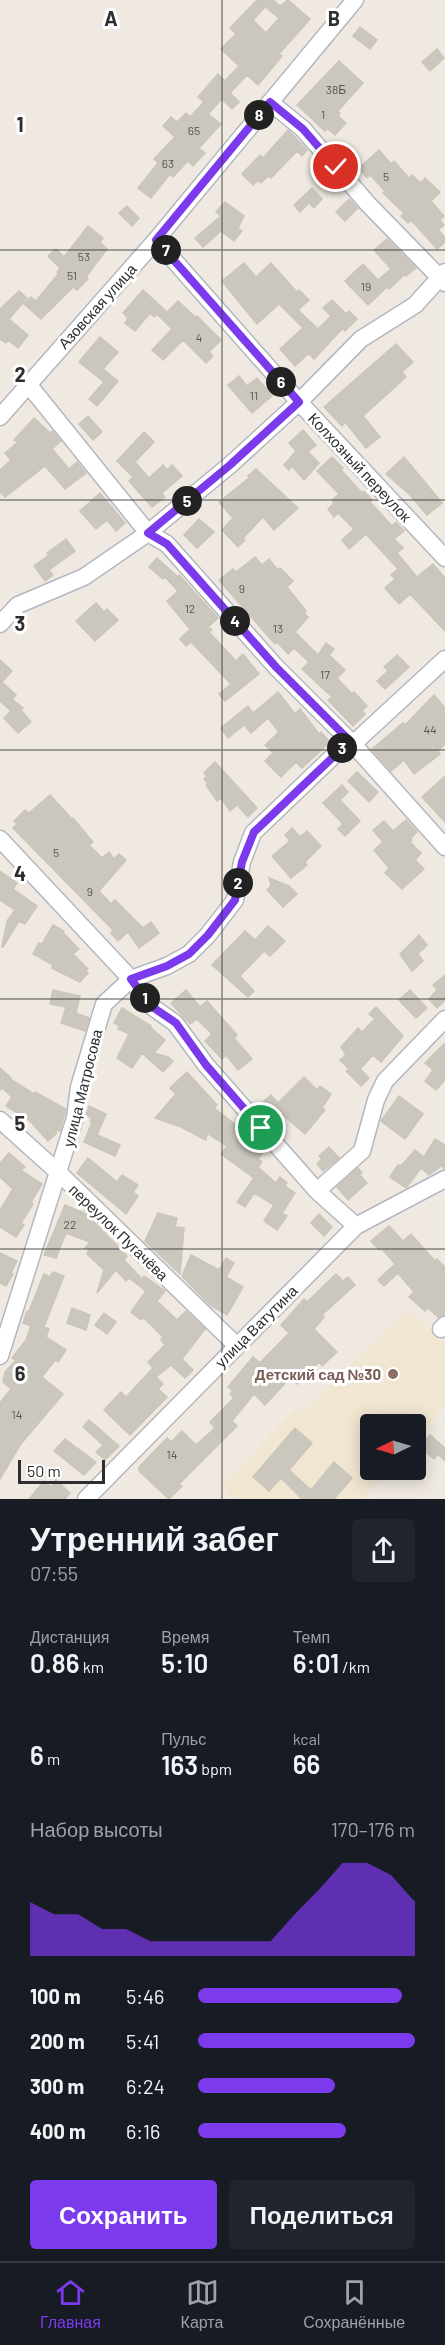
<!DOCTYPE html>
<html lang="ru">
<meta charset="utf-8">
<style>
:root{--surface:#171b24;--page:#20242c;--text:#f1f3f6;--muted:#9ea1a6;--line:#363941;--accent:#7c3aed}
body{margin:0;font-family:Barlow,sans-serif;background:var(--page);color:var(--text);height:100vh;display:flex;flex-direction:column;font-size:22px;white-space:nowrap}
*{box-sizing:border-box;margin:0}
p{font-size:20px;color:var(--muted)}
.icon{flex:none;width:33px;height:33px;fill:none;stroke:currentColor;stroke-width:2;stroke-linecap:round;stroke-linejoin:round}
.map{position:relative;height:1499px;overflow:hidden}
.side{display:flex;flex-direction:column;background:var(--surface);flex:1}
.side>*{flex:none}
.needle{width:39px;rotate:265deg}
.tools{position:absolute;left:360px;top:1414px;display:grid;gap:12px}
.tools a{display:grid;place-items:center;width:66px;height:66px;border-radius:6px;background:var(--surface);box-shadow:0 3px 15px #0003;font-size:30px}
.scale{position:absolute;left:18px;bottom:15px;width:87px;box-sizing:border-box;padding-left:6px;border:3px solid #2e2e2e;border-top:0;font-size:16px;line-height:21px;white-space:nowrap;color:#2e2e2e;-webkit-text-stroke:4px #fff;paint-order:stroke}
.pin{position:absolute;display:grid;place-items:center;width:51px;height:51px;color:#fff;margin:-26px;border:3px solid #fff;border-radius:50%;box-shadow:0 2px 6px #0007}
.km{position:absolute;width:30px;height:30px;margin:-15px;border-radius:50%;background:#222;color:#fff;font-size:16px;line-height:30px;text-align:center}
.round{display:grid;place-items:center;flex:none;width:63px;height:63px;border-radius:6px;background:var(--page)}
.summary{display:flex;align-items:center;justify-content:space-between;height:102px;padding:0 30px}
h1{font-size:33px;font-weight:600;line-height:45px}
.metrics{display:grid;grid-template-columns:repeat(3,1fr);gap:9px;height:102px;padding:6px 30px}
.metrics div{display:grid;align-content:center}
.metrics b{font-size:26px;font-weight:600}
.metrics small{font-size:16px;font-weight:400}
.metrics p{font-size:16px}
.chart{height:168px;padding:12px 30px}
.chart p{display:flex;justify-content:space-between}
.chart svg{width:100%;height:108px;margin-top:6px;fill:var(--accent);opacity:.7}
.primary-button{display:flex;gap:12px;margin-top:auto;padding:12px 30px}
.primary-button a{flex:1;height:69px;border-radius:6px;background:var(--accent);color:#fff;font-size:24px;font-weight:600;line-height:69px;text-align:center}
.primary-button a+a{background:var(--page);color:var(--text)}
ul{padding:0 30px;list-style:none;font-size:20px}
li{display:grid;grid-template-columns:96px 72px 1fr;align-items:center;height:45px}
li i{height:15px;border-radius:8px;background:var(--accent)}
.tab-bar{display:flex;justify-content:space-around;align-items:center;height:84px;border-top:2px solid var(--line);background:var(--surface);font-size:16px;color:var(--muted)}
.tab-bar a{display:grid;justify-items:center;gap:3px}
.tab-bar .active{color:var(--accent)}
.map>svg:first-child{display:block}
.education{fill:#f0e6d1}
.building{fill:#cbc7bf;stroke:#cbc5ba;stroke-width:1.5}
.lines{fill:none;stroke-linecap:round;stroke-linejoin:round}
.minor-casing{stroke:#b4b7c1;stroke-width:19}
.minor{stroke:#fff;stroke-width:16}
.route-casing{stroke:#fff;stroke-width:12}
.route{stroke:#7c3aed;stroke-width:8}
.grid{fill:none;stroke:#2e2e2e;stroke-width:1.5;stroke-opacity:0.55}
.education-dot{fill:#8d6e63;stroke:#fff;stroke-width:2}
.labels{text-anchor:middle;dominant-baseline:central;stroke-width:6;stroke-linejoin:round;paint-order:stroke}
.number-label{font-size:12px;fill:#555452}
.street-label{font-size:15px;fill:#2e2e2e;stroke:#fff}
.education-label{font-size:15px;font-weight:bold;fill:#785e54;stroke:#fff;text-anchor:end}
.grid-label{font-size:20px;text-anchor:middle;font-weight:bold;fill:#2e2e2e;stroke:#fff;stroke-width:6;stroke-linejoin:round;paint-order:stroke}
</style>
<div class="map">
<svg width="445" height="1499" viewBox="0 0 445 1499">
<rect width="100%" height="100%" fill="#efe9e1"/>
<path class="education" d="M408,1310L445,1343V1406L416,1439V1425H370V1470H389L363,1499H234L221,1487L297,1407L302,1412Z"/>
<path class="building" d="M257,0H273L280,6L288,0L310,19L279,54L282,56L258,85L247,75L230,93L239,102L232,109L222,99L208,114L221,124L199,148L205,153L193,166L188,161L173,177L170,174L151,198L138,188L158,163L154,159L175,137L163,126L171,117L177,122L186,113L190,117L204,102L198,97L218,74L225,81L239,66L221,49L236,34L230,28L257,0L265,7L253,20L266,33L279,18Z
M360,27L377,40L370,49L353,36Z
M437,49L444,58L430,71L422,62Z
M339,61L363,83L338,111L340,113L338,116L346,123L335,135L327,128L325,131L297,105Z
M288,130L307,150L302,156L297,151L271,178L268,176L261,183L258,180L253,185L242,174L260,155L263,158Z
M379,150L391,164L394,161L409,178L412,175L421,183L425,178L440,192L431,201L444,216L440,220L444,225L438,230L445,237V242L437,249L411,220L408,223L401,216L404,213L383,193L385,191L370,175L367,178L359,168Z
M312,188L322,199L314,208L309,203L300,212L294,205Z
M349,199L358,208L345,221L336,212Z
M225,202L244,216L238,228L242,231L234,241L221,231L203,247L195,238L221,216L216,212Z
M127,206L139,218L132,226L119,213Z
M88,226L103,238L100,242L107,249L86,277L88,279L77,290L73,287L41,319L24,304L31,297L36,301L59,273L57,272L60,268L48,256L56,249L64,257Z
M387,239L416,268L406,276L405,274L389,289L387,287L368,305L345,281L363,264L378,280L391,269L374,250Z
M244,263L256,277L271,263L297,292L299,290L309,300L298,310L318,329L331,316L323,308L332,300L346,314L349,311L357,319L345,331L343,328L314,359L309,353L295,366L280,349L303,328L279,304L257,324L222,281Z
M143,290L167,312L178,301L195,317L197,316L221,340L209,352L213,356L206,363L183,340L163,360L152,350L172,329L157,314L154,317L150,313L135,331L125,323L128,318L123,313Z
M19,291L27,298L9,319L28,335L18,348L8,340L6,343L0,339V309Z
M100,337L118,352L103,369L118,381L97,406L89,399L104,382L79,362Z
M396,344L413,362L402,372L406,377L363,416L380,437L366,448L345,422L342,426L324,407Z
M239,376L247,386L257,378L272,396L252,413L228,385Z
M88,416L102,432L93,440L79,424Z
M34,418L50,433L52,431L61,441L52,449L69,469L77,462L86,473L65,489L45,466L5,497L0,492V470L11,460L5,453L18,442L14,440Z
M303,430L316,445L308,452L319,463L304,480L292,466L289,470L284,465L296,451L289,443Z
M144,432L154,442L135,462L149,478L163,465L167,470L172,465L182,476L162,493L165,497L152,507L129,481L133,477L117,461Z
M332,457L343,468L341,470L362,493L364,491L372,500L370,502L392,526L396,522L404,531L394,539L403,548L397,553L417,577L433,564L445,578V631L410,594L399,604L385,588L395,579L391,575L398,569L366,534L349,549L342,540L354,529L338,513L334,517L328,509L334,503L332,500L339,494L317,471Z
M404,457L442,503L427,515L410,495L386,474Z
M256,469L298,508L274,530L263,517L243,538L245,540L238,547L222,530L233,518L219,502L249,478L248,476Z
M100,493L125,523L116,531L107,520L96,529L80,511Z
M199,519L214,532L197,548L184,535Z
M66,539L75,551L49,570L53,575L45,581L34,566L49,555L47,553Z
M255,557L262,565L269,559L278,570L280,568L293,581L287,587L306,611L304,613L308,617L295,632L318,655L326,643L334,649L329,655L345,670L337,678L352,694L354,692L367,706L362,711L365,714L353,726L328,700L332,697L302,669L309,662L294,648L288,654L277,642L275,644L219,580L233,569L236,572Z
M157,558L178,577L179,575L218,618L208,627L212,630L209,632L236,661L243,654L259,674L225,701L219,694L231,684L191,642L186,646L180,639L190,629L167,601L178,591L165,577L163,579L149,567Z
M96,603L104,612L107,609L118,620L95,641L76,621Z
M397,655L409,667L385,689L377,681L388,671L384,667Z
M0,660L12,671L2,682L16,695L12,699L23,708L21,710L31,722L18,733L4,718L11,711L0,701Z
M278,692L295,714L300,709L319,734L321,732L330,742L302,768L296,762L281,777L265,761L273,753L265,745L279,732L268,718L251,733L244,725L228,738L221,728L248,706L253,713Z
M434,695L445,708V744L438,751L440,754L414,774L404,760L391,771L372,749L403,723L405,725Z
M215,762L257,808L248,817L237,805L230,811L221,798L217,801L206,785L208,784L204,779L207,776L204,773Z
M357,772L378,792L369,802L348,781Z
M445,776V822L422,797Z
M342,785L348,792L340,800L360,821L345,836L338,829L343,824L323,803Z
M50,795L72,819L73,818L93,842L89,845L102,858L109,852L114,859L119,854L126,860L99,891L111,904L115,900L143,928L151,922L159,933L139,948L128,932L118,941L111,933L113,930L13,828L17,824L14,821L25,810L29,813Z
M406,820L417,832L411,838L412,840L410,842L421,853L415,860L424,869L402,889L385,873L389,868L374,850L383,842L373,830L384,821L393,831Z
M292,828L300,837L307,831L321,846L305,862L307,865L291,878L272,856L290,841L285,835Z
M0,871L17,883L13,889L37,906L25,924L19,921L3,947H2L7,921L15,910L0,900Z
M269,878L289,886L297,894L283,907L267,890L271,886Z
M53,925L64,931L63,933L79,949L73,954L88,969L86,971L88,973L80,982L52,968L53,965L33,954L39,943L42,944Z
M268,926L285,941L270,956L264,951L240,976L254,991L248,997L212,965L245,931L255,940Z
M419,935L427,945L418,954L423,961L412,971L400,954Z
M445,975V1000L437,1008L429,999L437,990L433,985Z
M53,990L80,996L76,1013L89,1018L85,1031L61,1023L66,1007L50,1004Z
M186,990L200,1007L207,1001L237,1035L234,1038L252,1059L238,1070L226,1055L222,1059L205,1041L212,1034L197,1019L190,1024L171,1003Z
M410,990L427,1008L416,1018L399,1000Z
M376,1007L403,1036L381,1062L373,1055L360,1069L369,1078L361,1086L346,1071L349,1069L340,1060L346,1055L341,1047L358,1028L362,1032L375,1019L369,1014Z
M122,1008L151,1026L150,1027L165,1040L154,1053L168,1057L173,1061L163,1072L142,1053L132,1068L117,1058L129,1034L118,1029L120,1026L114,1023Z
M445,1043V1080L436,1090L425,1081L433,1070L425,1063Z
M0,1068L11,1078L10,1079L34,1094L35,1092L66,1109L60,1131L54,1129L57,1133L48,1141L29,1120L6,1106L12,1097L2,1088L0,1090Z
M187,1072L217,1105L214,1108L249,1135L245,1141L262,1154L258,1159L262,1162L258,1167L276,1183L280,1177L287,1183L285,1186L295,1193L282,1213L287,1216L277,1230L264,1221L274,1205L254,1193L245,1207L237,1202L254,1178L221,1154L227,1146L207,1133L206,1140L181,1127L155,1118L176,1094L170,1088Z
M304,1077L317,1090L320,1086L331,1094L322,1108L325,1110L305,1134L283,1115L277,1121L261,1104L271,1095L278,1103Z
M399,1096L423,1114L405,1139L381,1121Z
M89,1106L106,1114L97,1135L120,1145L115,1156L84,1142L92,1122L90,1121L92,1118L86,1115Z
M435,1139L445,1145V1169L441,1166L429,1175L421,1168L406,1188L390,1177L398,1165L401,1166L415,1150L424,1157Z
M329,1147L339,1158L323,1171L317,1164L322,1159L319,1156Z
M9,1153L25,1167L21,1170L42,1184L31,1202L33,1204L21,1223L24,1225L16,1237L0,1227V1210L13,1189L0,1177V1163Z
M88,1158L117,1182L122,1175L138,1185L133,1192L138,1196L126,1214L77,1173Z
M358,1168L362,1173L359,1174L367,1183L348,1200L337,1187Z
M65,1205L86,1214L127,1256L124,1260L142,1279L144,1276L165,1291L157,1301L177,1320L186,1311L205,1329L182,1359L193,1370L185,1378L171,1365L156,1377L163,1384L158,1389L167,1397L130,1435L104,1410L121,1392L126,1397L153,1368L148,1362L165,1345L161,1340L163,1337L143,1317L141,1320L131,1312L146,1291L129,1278L126,1281L116,1270L97,1293L104,1270L87,1254L89,1249L85,1248L90,1242L66,1233L56,1258L44,1255Z
M158,1213L177,1218L175,1227L184,1228L180,1274L145,1241Z
M319,1214L332,1227L324,1236L311,1223Z
M389,1226L403,1241L411,1234L435,1261L437,1259L445,1267V1315L438,1317L428,1308L425,1311L409,1297L414,1292L398,1273L384,1286L378,1280L395,1264L381,1248L379,1250L371,1241Z
M0,1253L17,1261L11,1273L13,1274L6,1286L0,1283Z
M191,1255L219,1270L226,1258L234,1263L226,1277L243,1287L227,1315L210,1305L182,1276Z
M53,1272L64,1276L44,1327L49,1329L46,1337L66,1350L58,1362L55,1360L42,1377L63,1394L20,1445L0,1479V1403L11,1389L3,1382L5,1372L16,1360L12,1358L26,1340L31,1326L23,1323L27,1311H29L44,1274L50,1277Z
M336,1274L343,1281L348,1277L355,1285L322,1315L324,1317L314,1329L337,1352L322,1366L319,1362L297,1384L290,1378L265,1405L254,1394L232,1421L237,1426L179,1484L182,1486L169,1499L139,1471V1467L167,1438L171,1442L182,1431L196,1445L215,1428L210,1422L234,1398L230,1394L233,1391L228,1387L253,1357L260,1363L289,1333L281,1325L304,1299L307,1302Z
M72,1308L90,1315L86,1330L67,1323Z
M104,1313L116,1322L107,1334L95,1325Z
M89,1420L119,1446L105,1460L96,1452L103,1445L83,1427Z
M295,1428L312,1443L289,1470L311,1490L334,1462L352,1478L334,1499H302L281,1478L269,1491L253,1477Z
M430,1435L445,1448V1461L438,1454L434,1459L420,1447Z
M65,1439L96,1462L84,1475L54,1451Z
M56,1480L70,1493L65,1499H29L44,1481L51,1487Z"/>
<g class="lines">
<defs>
<path id="minor" d="M270,102L303,129L368,204L445,283
M156,240L299,402L445,558
M28,384L148,533L167,544L276,667L353,744L445,847
M0,417L156,240L355,0
M0,624L18,605L84,577L148,533L230,465L299,402L361,339L415,305L445,272
M353,744L445,659
M0,839L131,979L151,1006L175,1023L206,1065L317,1191L356,1226
M0,1120L59,1173L236,1345
M317,1191L362,1151L376,1100L385,1081L445,1019
M441,1329L445,1325
M0,1356L75,1118L79,1087L104,1004L131,979L167,966L189,954L208,935L235,900L242,862L253,833L349,741
M86,1499L356,1226L445,1179"/>
</defs>
<use href="#minor" class="minor-casing"/>
<use href="#minor" class="minor"/>
</g>
<g class="lines">
<defs>
<path id="route" d="M261,1128L206,1065L176,1023L151,1006L131,979L167,966L189,954L208,935L235,900L242,862L254,832L350,741L276,667L167,544L148,533L230,465L299,402L156,240L270,102L303,129L336,167"/>
</defs>
<use href="#route" class="route-casing"/>
<use href="#route" class="route"/>
</g>
<path class="grid" d="M222,0V1499M0,250H445M0,500H445M0,750H445M0,999H445M0,1249H445"/>
<circle class="education-dot" cx="393" cy="1374" r="6"/>
<g class="labels">
<g class="number-label">
<text x="336" y="89">38Б</text>
<text x="323" y="114">1</text>
<text x="194" y="130">65</text>
<text x="168" y="163">63</text>
<text x="386" y="176">5</text>
<text x="84" y="256">53</text>
<text x="72" y="275">51</text>
<text x="366" y="286">19</text>
<text x="199" y="337">4</text>
<text x="254" y="395">11</text>
<text x="242" y="588">9</text>
<text x="190" y="608">12</text>
<text x="278" y="628">13</text>
<text x="325" y="674">17</text>
<text x="430" y="729">44</text>
<text x="56" y="852">5</text>
<text x="90" y="891">9</text>
<text x="70" y="1224">22</text>
<text x="17" y="1414">14</text>
<text x="172" y="1454">14</text>
</g>
<g class="street-label">
<text transform="translate(97 306) rotate(-48)">Азовская улица</text>
<text transform="translate(360 467) rotate(47)">Колхозный переулок</text>
<text transform="translate(82 1088) rotate(-76)">улица Матросова</text>
<text transform="translate(119 1232) rotate(44)">переулок Пугачёва</text>
<text transform="translate(256 1326) rotate(-45)">улица Ватутина</text>
</g>
<g class="education-label">
<text x="381" y="1374">Детский сад №30</text>
</g>
</g>
<g class="grid-label">
<text x="111" y="26">A</text>
<text x="334" y="26">B</text>
<text x="20" y="132">1</text>
<text x="20" y="382">2</text>
<text x="20" y="631">3</text>
<text x="20" y="881">4</text>
<text x="20" y="1131">5</text>
<text x="20" y="1381">6</text>
</g>
</svg>
<div class="tools">
<a><svg class="needle" viewBox="-14 -14 28 28"><path d="M0-13l5 13h-10z" fill="#e53935"/><path d="M0 13l5-13h-10z" fill="#9ea1a6"/></svg></a>
</div>
<div class="scale">50 m</div>
<div class="pin" style="left:261px;top:1128px;background:#1e9e55"><svg class="icon" aria-label="arrive" viewBox="0 0 24 24"><path d="M6 21V4h12l-3 4 3 4H6"/></svg></div>
<div class="pin" style="left:336px;top:167px;background:#d93025"><svg class="icon" aria-label="check" viewBox="0 0 24 24"><path d="M5 12l5 5 9-10"/></svg></div>
<b class="km" style="left:145px;top:998px">1</b>
<b class="km" style="left:238px;top:883px">2</b>
<b class="km" style="left:342px;top:748px">3</b>
<b class="km" style="left:235px;top:621px">4</b>
<b class="km" style="left:187px;top:501px">5</b>
<b class="km" style="left:281px;top:382px">6</b>
<b class="km" style="left:166px;top:250px">7</b>
<b class="km" style="left:259px;top:115px">8</b>
</div>
<section class="side">
<div class="summary"><div><h1>Утренний забег</h1><p>07:55</p></div><a class="round"><svg class="icon" aria-label="share" viewBox="0 0 24 24"><path d="M12 15V3M7 8l5-5 5 5M5 13v7h14v-7"/></svg></a></div>
<div class="metrics">
<div><p>Дистанция</p><b>0.86<small> km</small></b></div>
<div><p>Время</p><b>5:10</b></div>
<div><p>Темп</p><b>6:01<small> /km</small></b></div>
</div>
<div class="metrics">
<div><b>6<small> m</small></b></div>
<div><p>Пульс</p><b>163<small> bpm</small></b></div>
<div><p>kcal</p><b>66</b></div>
</div>
<div class="chart"><p><span>Набор высоты</span>170–176 m</p>
<svg viewBox="0 0 160 44" preserveAspectRatio="none"><path d="M0 44V22L10 27L20 27L30 33L40 33L50 38L60 38L70 38L80 38L90 38L100 38L110 27L120 17L130 6L140 6L150 11L160 22V44z"/></svg>
</div>
<ul>
<li><b>100 m</b>5:46<i style="width:94%"></i></li>
<li><b>200 m</b>5:41<i style="width:100%"></i></li>
<li><b>300 m</b>6:24<i style="width:63%"></i></li>
<li><b>400 m</b>6:16<i style="width:68%"></i></li>
</ul>
<div class="primary-button"><a>Сохранить</a><a>Поделиться</a></div>
</section>
<nav class="tab-bar">
<a class="active"><svg class="icon" aria-label="home" viewBox="0 0 24 24"><path d="M3 11l9-7 9 7M6 9v11h12V9"/></svg>Главная</a>
<a><svg class="icon" aria-label="map" viewBox="0 0 24 24"><path d="M3 6l6-2 6 2 6-2v14l-6 2-6-2-6 2zM9 4v14M15 6v14"/></svg>Карта</a>
<a><svg class="icon" aria-label="saved" viewBox="0 0 24 24"><path d="M7 4h10v16l-5-4-5 4z"/></svg>Сохранённые</a>
</nav>
